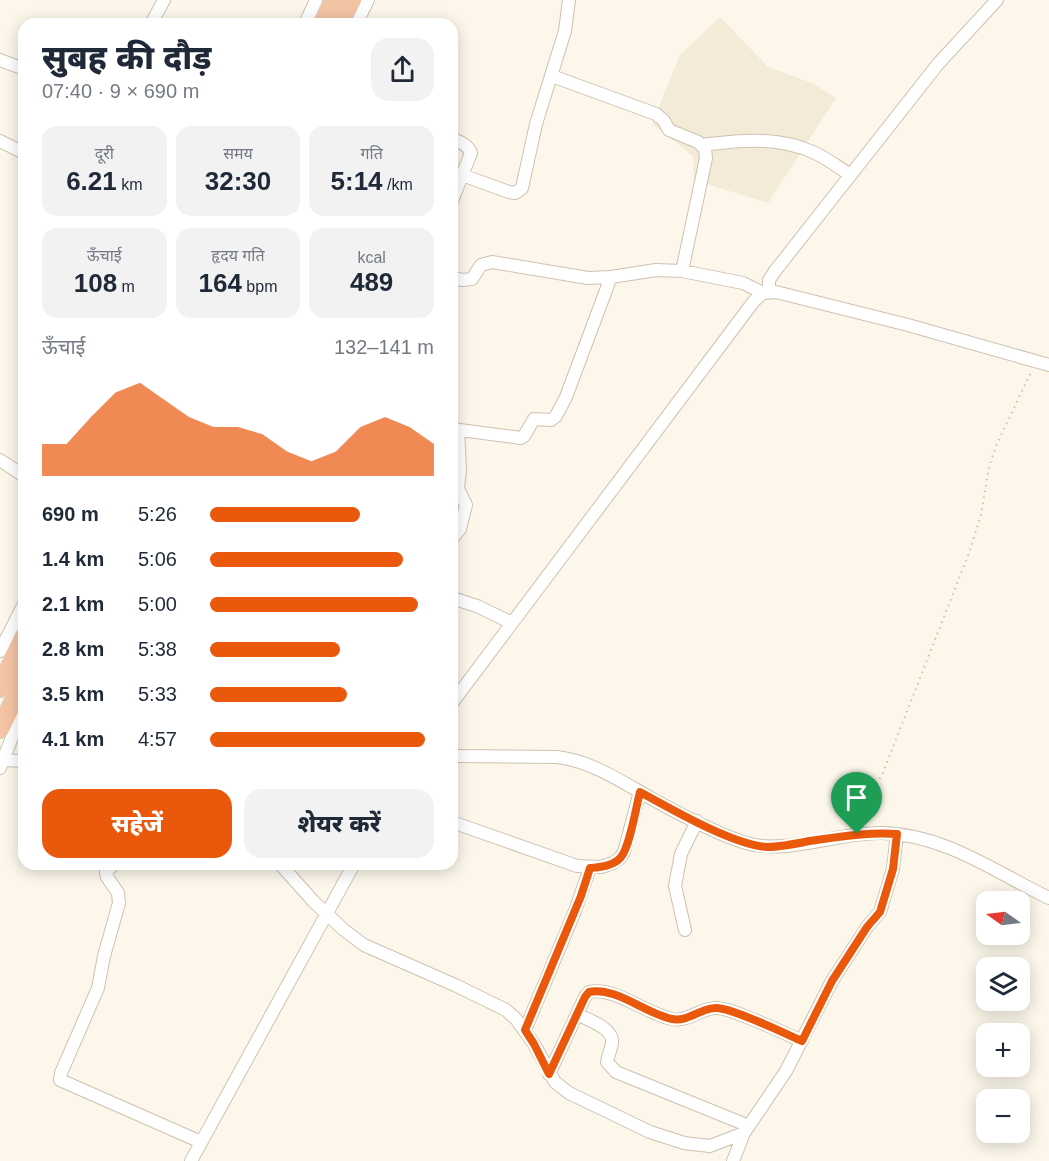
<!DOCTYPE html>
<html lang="hi">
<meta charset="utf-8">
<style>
:root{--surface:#fff;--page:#f2f2f3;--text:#1f2937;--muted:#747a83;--accent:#ea580c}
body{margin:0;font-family:Helvetica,"Noto Sans Devanagari",sans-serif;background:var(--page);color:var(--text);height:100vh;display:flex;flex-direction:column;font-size:22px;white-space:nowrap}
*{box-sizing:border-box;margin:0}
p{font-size:20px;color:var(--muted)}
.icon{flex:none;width:33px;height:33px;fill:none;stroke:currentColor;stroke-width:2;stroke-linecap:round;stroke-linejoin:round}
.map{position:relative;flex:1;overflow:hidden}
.sheet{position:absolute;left:18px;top:18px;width:440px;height:852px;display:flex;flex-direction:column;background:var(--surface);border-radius:18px;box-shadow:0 3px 15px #0003}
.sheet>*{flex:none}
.needle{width:39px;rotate:284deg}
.controls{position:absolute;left:976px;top:891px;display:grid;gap:12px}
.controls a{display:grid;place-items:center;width:54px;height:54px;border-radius:12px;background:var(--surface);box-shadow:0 3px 15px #0003;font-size:30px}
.pin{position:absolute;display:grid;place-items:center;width:51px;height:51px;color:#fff;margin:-62px -26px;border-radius:50% 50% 50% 0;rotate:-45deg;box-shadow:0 0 6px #0007}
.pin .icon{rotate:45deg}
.round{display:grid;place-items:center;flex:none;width:63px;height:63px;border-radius:18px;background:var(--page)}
.headline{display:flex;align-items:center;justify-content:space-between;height:102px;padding:0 24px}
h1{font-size:33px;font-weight:800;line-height:45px}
.stats{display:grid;grid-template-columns:repeat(3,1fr);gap:9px;height:102px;padding:6px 24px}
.stats div{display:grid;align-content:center;border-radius:15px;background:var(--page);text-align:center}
.stats b{font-size:26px;font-weight:800}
.stats small{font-size:16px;font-weight:400}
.stats p{font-size:16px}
.chart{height:168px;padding:12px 24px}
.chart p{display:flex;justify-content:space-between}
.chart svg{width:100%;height:108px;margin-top:6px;fill:var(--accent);opacity:.7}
.button{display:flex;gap:12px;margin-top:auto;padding:12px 24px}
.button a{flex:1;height:69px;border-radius:18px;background:var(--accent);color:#fff;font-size:24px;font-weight:800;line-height:69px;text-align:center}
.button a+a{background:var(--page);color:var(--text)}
ul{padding:0 24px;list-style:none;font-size:20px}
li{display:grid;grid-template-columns:96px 72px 1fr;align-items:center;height:45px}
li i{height:15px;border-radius:8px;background:var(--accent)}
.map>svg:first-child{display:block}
.residential{fill:#f3ebd8}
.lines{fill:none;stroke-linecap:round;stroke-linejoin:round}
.minor-casing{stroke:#cec1b0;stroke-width:14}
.highway-casing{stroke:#dbd6d1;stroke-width:20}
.path{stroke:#d5bfa5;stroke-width:2;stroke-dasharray:1.5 4.5;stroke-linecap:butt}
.minor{stroke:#fff;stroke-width:12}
.highway{stroke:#f3c4a4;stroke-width:18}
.route-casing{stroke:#fff;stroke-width:12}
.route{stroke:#ea580c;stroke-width:8}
</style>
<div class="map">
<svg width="1049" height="1161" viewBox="0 0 1049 1161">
<rect width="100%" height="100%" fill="#fcf7ea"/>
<path class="residential" d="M720,17L768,67L812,83L836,98L768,203L694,180L693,156L652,124L680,55Z"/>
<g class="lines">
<defs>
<path id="minor" d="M151,24L164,0
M305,24L316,0
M356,24L368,0
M0,60L24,69
M552,76L656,114L664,121L669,130L698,142L705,149L706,158L682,271
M452,138C459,142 468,144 471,153L452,201
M0,141L24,153
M701,145C741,140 778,136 815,153C828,159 839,168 851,175
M462,175L509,192L515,193L522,188L536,124L565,31L569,0
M452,278L463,280L472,279L481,265L492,262L588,278L611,277L656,270L682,271L743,283L763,293
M769,291V280L775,271L938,64L997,0
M452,429L521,438L524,436L534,419L551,420L556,416L566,397L611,277
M0,460L24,476
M452,539L460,529L466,505L458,489L460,469L458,430
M452,598L477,606L512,623
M0,651L24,604
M452,703L754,301L763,293L776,292L908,325L1049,365
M452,756L557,757C593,761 625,784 656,801C683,816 717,834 746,843C783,855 841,832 881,833C944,834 995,872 1049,898
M3,760L24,761
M0,768L24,707
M452,822L577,866L601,867L613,863L620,858L624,852L640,792
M114,864L106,872L107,877L118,893L119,903L104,956L98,988L61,1073L60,1080L201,1142
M280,864L314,902L344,930L364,945L457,986L506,1010L516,1019L534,1044L555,1082L569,1093L650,1132L684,1143L710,1146L744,1133
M685,930L675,886L681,854L697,821
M577,1014C588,1020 614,1028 612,1043C611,1050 608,1055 607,1062L616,1072L749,1126
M525,1030L575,911L590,868
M549,1074L585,997L589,992C614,986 646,1014 672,1019C689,1022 700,1008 716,1008C730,1007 786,1034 802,1041
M191,1161L354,864
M733,1161L744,1133L786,1071L832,981L867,927L880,912L893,869L897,834"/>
<path id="highway" d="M322,24L334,0
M340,24L352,0
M0,688L24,636
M0,729L24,679"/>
</defs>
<use href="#minor" class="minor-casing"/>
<use href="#highway" class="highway-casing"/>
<path class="path" d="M861,823L875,786L882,775L969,553L981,515L989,467L996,446L1031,372"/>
<use href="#minor" class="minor"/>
<use href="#highway" class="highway"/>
</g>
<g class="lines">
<defs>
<path id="route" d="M640,792C671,809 733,845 767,847C781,847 795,844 809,841C838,837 867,832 897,834L893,869L880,912L867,927L832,981L802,1041C786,1034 730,1007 716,1008C700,1008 689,1022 672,1019C646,1014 615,986 589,992L585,997L549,1074L534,1044L525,1030L581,896L590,868C600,867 614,866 621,857C630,846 636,807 640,792Z"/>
</defs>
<use href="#route" class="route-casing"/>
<use href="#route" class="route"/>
</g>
</svg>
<div class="controls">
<a><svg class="needle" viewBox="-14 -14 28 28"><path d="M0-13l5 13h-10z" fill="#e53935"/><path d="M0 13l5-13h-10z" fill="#747a83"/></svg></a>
<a><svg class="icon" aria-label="layers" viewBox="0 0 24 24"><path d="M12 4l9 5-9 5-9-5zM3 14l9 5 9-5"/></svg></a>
<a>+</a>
<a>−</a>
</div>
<div class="pin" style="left:857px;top:834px;background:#1e9e55"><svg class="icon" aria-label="arrive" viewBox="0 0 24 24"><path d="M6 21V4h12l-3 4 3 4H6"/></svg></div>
<section class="sheet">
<div class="headline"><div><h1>सुबह की दौड़</h1><p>07:40 · 9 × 690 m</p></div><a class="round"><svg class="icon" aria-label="share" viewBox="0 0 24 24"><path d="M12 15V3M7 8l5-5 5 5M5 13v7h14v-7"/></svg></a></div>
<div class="stats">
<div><p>दूरी</p><b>6.21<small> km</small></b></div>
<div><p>समय</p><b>32:30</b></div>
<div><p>गति</p><b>5:14<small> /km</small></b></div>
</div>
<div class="stats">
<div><p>ऊँचाई</p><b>108<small> m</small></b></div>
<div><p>हृदय गति</p><b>164<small> bpm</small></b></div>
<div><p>kcal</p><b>489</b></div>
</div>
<div class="chart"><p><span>ऊँचाई</span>132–141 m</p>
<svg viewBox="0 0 160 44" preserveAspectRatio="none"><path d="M0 44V31L10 31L20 20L30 10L40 6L50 13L60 20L70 24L80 24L90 27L100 34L110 38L120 34L130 24L140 20L150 24L160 31V44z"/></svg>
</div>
<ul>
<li><b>690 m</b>5:26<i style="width:67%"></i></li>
<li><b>1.4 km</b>5:06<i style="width:86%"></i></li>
<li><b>2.1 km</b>5:00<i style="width:93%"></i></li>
<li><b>2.8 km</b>5:38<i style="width:58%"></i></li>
<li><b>3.5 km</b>5:33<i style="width:61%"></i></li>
<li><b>4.1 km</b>4:57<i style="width:96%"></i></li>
</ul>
<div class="button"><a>सहेजें</a><a>शेयर करें</a></div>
</section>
</div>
